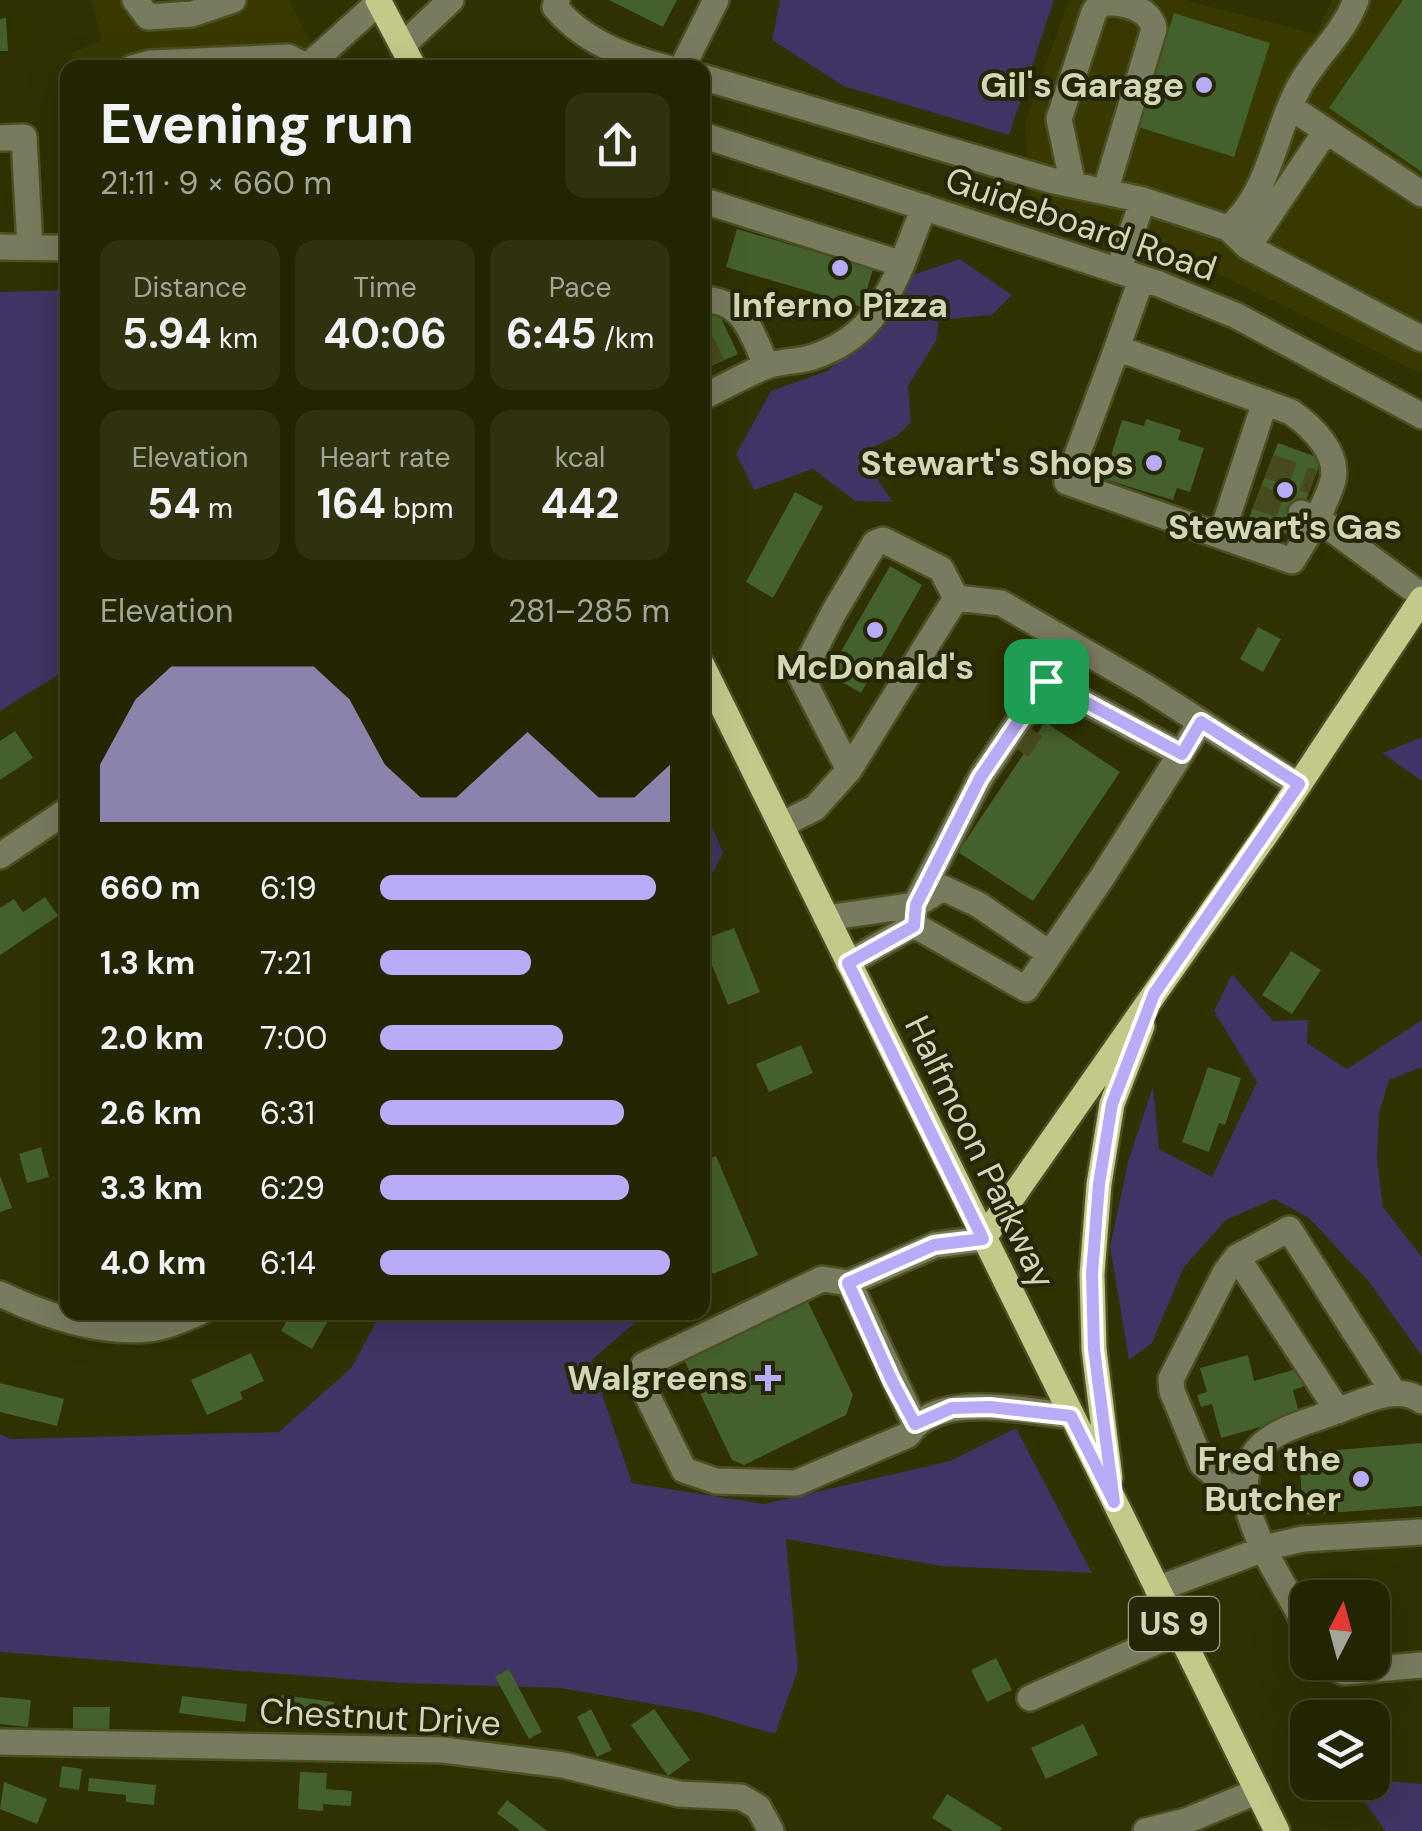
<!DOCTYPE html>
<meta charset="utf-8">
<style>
:root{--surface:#232500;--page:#2f310f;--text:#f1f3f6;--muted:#a3a599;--line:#404222;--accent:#b9abf7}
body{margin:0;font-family:"DM Sans",sans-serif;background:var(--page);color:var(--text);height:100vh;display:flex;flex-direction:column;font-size:38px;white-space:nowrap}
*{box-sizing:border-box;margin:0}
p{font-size:32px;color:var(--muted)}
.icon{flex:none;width:55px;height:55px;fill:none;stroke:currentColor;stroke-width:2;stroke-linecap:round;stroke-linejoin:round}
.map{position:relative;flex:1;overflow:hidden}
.panel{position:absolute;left:60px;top:60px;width:650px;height:1260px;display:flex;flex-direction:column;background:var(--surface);border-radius:20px;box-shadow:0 10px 40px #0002,0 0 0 2px var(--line)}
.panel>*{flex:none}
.needle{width:65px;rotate:6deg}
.fabs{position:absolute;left:1290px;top:1580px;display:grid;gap:20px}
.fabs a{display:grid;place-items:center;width:100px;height:100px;border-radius:20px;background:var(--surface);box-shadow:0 10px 40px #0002,0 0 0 2px var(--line);font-size:50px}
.pin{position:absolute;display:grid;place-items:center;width:85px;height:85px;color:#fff;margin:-42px;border-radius:20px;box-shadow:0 5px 15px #0006}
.round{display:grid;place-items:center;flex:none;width:105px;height:105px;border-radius:20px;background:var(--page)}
.head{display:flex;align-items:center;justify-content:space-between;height:170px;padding:0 40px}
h1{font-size:55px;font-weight:700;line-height:75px}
.stats{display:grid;grid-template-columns:repeat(3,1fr);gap:15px;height:170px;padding:10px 40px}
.stats div{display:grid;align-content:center;border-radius:20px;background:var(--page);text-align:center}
.stats b{font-size:42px;font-weight:700}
.stats small{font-size:28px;font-weight:400}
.stats p{font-size:28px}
.chart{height:280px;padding:20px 40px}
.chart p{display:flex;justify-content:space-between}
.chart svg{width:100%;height:180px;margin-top:10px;fill:var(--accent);opacity:.7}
ul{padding:0 40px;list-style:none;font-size:32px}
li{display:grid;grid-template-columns:160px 120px 1fr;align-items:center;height:75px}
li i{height:25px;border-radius:12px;background:var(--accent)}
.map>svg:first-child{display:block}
.built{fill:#373900}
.green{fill:#3f3463}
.building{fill:#44602c}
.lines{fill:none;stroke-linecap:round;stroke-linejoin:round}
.minor-tunnel{stroke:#474a1b;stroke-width:25;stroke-dasharray:25 12;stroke-linecap:butt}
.minor-casing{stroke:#4c4f21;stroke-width:30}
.major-casing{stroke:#4c4f21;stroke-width:30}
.minor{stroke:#787b5d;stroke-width:25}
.major{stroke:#c3c989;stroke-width:25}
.route-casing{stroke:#fff;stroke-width:20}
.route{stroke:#b9abf7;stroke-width:12}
.poi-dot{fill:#b9abf7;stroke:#252605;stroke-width:4}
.labels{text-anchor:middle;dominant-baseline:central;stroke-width:8;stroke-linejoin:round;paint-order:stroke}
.shield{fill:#252605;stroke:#9ea081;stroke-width:2.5}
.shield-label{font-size:32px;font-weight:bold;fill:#d2d5b6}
.poi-label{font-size:35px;font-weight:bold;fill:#d2d5b6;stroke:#252605;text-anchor:end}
.street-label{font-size:35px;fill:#d2d5b6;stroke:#252605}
</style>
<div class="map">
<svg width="1422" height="1831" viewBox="0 0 1422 1831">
<rect width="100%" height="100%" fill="#2f3100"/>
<path class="built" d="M91,0H289L324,67H74L72,53L102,40Z
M1069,0H1185L1316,34L1332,0H1422V374L1174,252L1031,209L1025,122Z"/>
<path class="green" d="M780,0H1054L1009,135L843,86L772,40Z
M960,259L1012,295L992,315L939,320L936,341L908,386L911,422L897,436L873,447L875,476L893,502L855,501L813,469L754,490L736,454L771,391L827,371L871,333L912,275Z
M68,290L67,669L0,711V292Z
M1422,737V781L1382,753Z
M703,805L723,853L703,891H702Z
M1232,974L1273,1021L1308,1020L1307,1043L1347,1069L1422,1020V1067L1389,1080L1379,1114L1377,1159L1383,1207L1422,1257V1356L1369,1282L1309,1218L1274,1199L1226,1220L1184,1267L1152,1343L1129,1360L1110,1247L1128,1162L1153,1086L1159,1149L1212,1177L1257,1082L1214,1011Z
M381,1313H646L591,1361L632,1483L764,1504L950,1461L1016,1428L1092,1573L941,1566L786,1539L798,1669L775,1734L698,1712L561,1688L399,1683L0,1652V1434L11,1439L279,1432L351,1368Z
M1373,1780L1422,1784V1831H1385L1352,1783L1372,1782Z"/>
<path class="building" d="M609,0H677L663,27Z
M1403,0H1422V172L1329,108Z
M1174,13L1270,43L1234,157L1138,127Z
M6,18L8,51H0V19Z
M737,229L873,269L862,307L726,267Z
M717,310L738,354L702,370V317Z
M1146,419L1181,430L1178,440L1204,448L1190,492L1177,488L1173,500L1104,479L1122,420L1144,426Z
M1278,443L1322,459L1292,536L1248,520Z
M795,492L823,507L773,598L746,582Z
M890,566L922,585L861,693L828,674Z
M1258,627L1281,639L1263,672L1240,659Z
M1045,722L1120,772L1033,901L958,852Z
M15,731L33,758L0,780V741Z
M45,897L58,916L0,955V908L14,899L23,912Z
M734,928L760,992L728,1005L702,940Z
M1291,951L1321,970L1292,1014L1262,995Z
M801,1045L813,1073L769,1092L756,1064Z
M1208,1067L1241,1078L1225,1125L1219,1123L1209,1152L1182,1142Z
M41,1147L49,1177L27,1183L19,1154Z
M716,1156L758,1255L713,1274L702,1249V1162Z
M0,1176L12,1208L0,1212Z
M808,1302L853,1395L846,1415L744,1465L732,1460L684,1360Z
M292,1312H333L312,1349L281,1331Z
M251,1353L264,1381L240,1392L243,1399L207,1415L191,1380Z
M1248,1355L1254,1381L1300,1368L1305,1386L1293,1390L1300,1416L1221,1438L1212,1404L1201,1407L1197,1395L1207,1392L1200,1368Z
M0,1383L64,1399L57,1426L0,1412Z
M1422,1443V1506L1303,1515L1299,1453Z
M996,1658L1012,1690L987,1702L971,1670Z
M509,1669L542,1732L529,1739L495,1677Z
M281,1695L334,1702L333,1716L279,1708Z
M182,1696L247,1704L245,1722L179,1713Z
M0,1697L31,1700L28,1727L0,1724Z
M73,1707H110L109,1736L73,1735Z
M591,1709L612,1750L597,1757L577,1717Z
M654,1709L690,1760L668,1776L631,1725Z
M1083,1724L1098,1755L1046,1779L1031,1748Z
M62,1766L82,1769L79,1790L59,1787Z
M300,1772L327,1773L326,1789L352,1791L351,1806L323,1804V1811L298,1809Z
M89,1778L156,1785L154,1805L126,1802V1795L88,1791Z
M4,1782L47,1799L37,1824L0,1809Z
M947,1794L1002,1828L1000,1831H953L932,1818Z
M507,1800L547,1831H520L497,1813Z"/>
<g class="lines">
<path class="minor-tunnel" d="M702,342L713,365
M1269,466L1313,482
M1257,497L1301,513
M1018,750L1033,727"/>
<defs>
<path id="minor" d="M135,0L148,17L192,14L233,0
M557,0L555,7C581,40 627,58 667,68
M402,46L451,0
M309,65L379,2
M132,68L150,63L288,57L310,68
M682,68L716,0
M702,77L1050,180L1143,200L1228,228C1268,197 1274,135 1297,91C1313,58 1343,36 1356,0
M1290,107L1422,194
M702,135L1159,284L1237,316L1422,416
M0,138L24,137L30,247
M1073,185L1059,119L1094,12L1101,3C1122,2 1150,7 1154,29L1105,192
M708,202L902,264L924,207
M1228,228L1248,247L1422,339
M0,247L68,248
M1248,247L1326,131
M1118,271L1143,200
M1141,280L1117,348L1291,412C1311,426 1339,452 1333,480C1330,493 1322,506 1318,519L1422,596
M702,299C746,301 750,332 767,366
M1117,348L1067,482L1292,561L1318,519L1301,513
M702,397C724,388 745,374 767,366C781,361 798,362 813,357C863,340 882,310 902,264
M1221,536L1265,402
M956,598L1001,603L1146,687L1299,785
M781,825L815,808L849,770L956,598L941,569L883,540L875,543L834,612L801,676L849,770
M0,856L68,810
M826,918L915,905L943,888L979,905L1050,954
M914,925L1026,989L1103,876L1201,722
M914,925L915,905L981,777L1046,681L1181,754
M848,963L914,925
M1237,1257L1338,1411
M849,1283L822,1279L644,1365V1389L684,1470L716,1481L796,1483L908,1435C936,1390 1026,1411 1071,1416
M0,1294C44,1315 97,1334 147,1329C164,1328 184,1319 200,1312
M915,1424L849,1283L935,1245L983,1239
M1246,1502L1202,1464L1172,1391L1171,1379L1225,1273L1237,1257L1289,1229L1394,1393
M1157,1589L1272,1546L1303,1539L1422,1532
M1308,1631C1287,1582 1210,1490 1264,1443C1284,1426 1318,1419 1342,1409C1367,1400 1398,1384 1422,1401
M1324,1662L1344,1672L1422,1665
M1030,1698L1178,1632
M0,1742L443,1750L563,1765L679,1794L741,1797L758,1807L771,1831
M1146,1831L1186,1821L1258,1791"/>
<path id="major" d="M378,0L414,68
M702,665L1277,1831
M983,1239L1269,830L1422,599
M1110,1478L1094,1349L1092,1274L1099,1184L1112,1104L1142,1026"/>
</defs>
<use href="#minor" class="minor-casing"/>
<use href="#major" class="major-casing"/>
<use href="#minor" class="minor"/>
<use href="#major" class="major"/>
</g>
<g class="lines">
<defs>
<path id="route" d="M1046,681L1182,754L1201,722L1299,784L1154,994L1112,1104L1099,1184L1092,1274L1094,1349L1114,1502L1071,1416L990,1407L952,1408L915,1424L892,1381L848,1283L934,1245L983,1239L848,963L914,926L916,905L980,778Z"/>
</defs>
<use href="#route" class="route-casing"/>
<use href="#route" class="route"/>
</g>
<g class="poi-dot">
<circle cx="1204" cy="85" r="10"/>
<circle cx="840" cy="268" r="10"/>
<circle cx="1154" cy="463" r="10"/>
<circle cx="1285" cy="490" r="10"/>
<circle cx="875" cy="630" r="10"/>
<path d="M763 1363h10v10h10v10h-10v10h-10v-10h-10v-10h10z"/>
<circle cx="1361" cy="1479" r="10"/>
</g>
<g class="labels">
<rect class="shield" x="1129" y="1597" width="90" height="54" rx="8"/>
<g class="shield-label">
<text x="1174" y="1624">US 9</text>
</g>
<g class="poi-label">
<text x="1184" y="85">Gil's Garage</text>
<text x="840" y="305" text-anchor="middle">Inferno Pizza</text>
<text x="1134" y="463">Stewart's Shops</text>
<text x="1285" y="527" text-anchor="middle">Stewart's Gas</text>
<text x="875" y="667" text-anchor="middle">McDonald's</text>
<text x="748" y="1378">Walgreens</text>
<text x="1341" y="1459">Fred the<tspan x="1341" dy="40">Butcher</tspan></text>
</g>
<g class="street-label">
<text transform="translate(1081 224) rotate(19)">Guideboard Road</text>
<text transform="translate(980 1152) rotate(64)">Halfmoon Parkway</text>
<text transform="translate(380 1717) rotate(3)">Chestnut Drive</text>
</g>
</g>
</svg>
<div class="fabs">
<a><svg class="needle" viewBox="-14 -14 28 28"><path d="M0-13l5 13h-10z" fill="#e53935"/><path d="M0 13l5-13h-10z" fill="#a3a599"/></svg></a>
<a><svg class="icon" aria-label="layers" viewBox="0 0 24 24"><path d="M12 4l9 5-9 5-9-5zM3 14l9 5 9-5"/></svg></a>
</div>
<div class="pin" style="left:1046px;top:681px;background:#1e9e55"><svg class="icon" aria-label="arrive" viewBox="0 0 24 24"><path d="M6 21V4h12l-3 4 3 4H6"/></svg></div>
<section class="panel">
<div class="head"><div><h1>Evening run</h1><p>21:11 · 9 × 660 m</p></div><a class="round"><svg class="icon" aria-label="share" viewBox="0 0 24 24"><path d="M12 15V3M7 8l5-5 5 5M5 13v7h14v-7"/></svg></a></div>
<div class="stats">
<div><p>Distance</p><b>5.94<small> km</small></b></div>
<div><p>Time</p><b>40:06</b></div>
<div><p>Pace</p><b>6:45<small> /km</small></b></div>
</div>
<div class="stats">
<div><p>Elevation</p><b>54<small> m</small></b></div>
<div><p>Heart rate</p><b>164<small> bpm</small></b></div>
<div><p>kcal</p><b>442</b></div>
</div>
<div class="chart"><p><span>Elevation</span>281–285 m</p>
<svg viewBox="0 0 160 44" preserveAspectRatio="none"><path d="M0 44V30L10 14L20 6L30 6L40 6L50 6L60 6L70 14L80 30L90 38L100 38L110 30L120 22L130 30L140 38L150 38L160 30V44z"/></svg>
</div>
<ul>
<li><b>660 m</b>6:19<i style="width:95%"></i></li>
<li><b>1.3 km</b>7:21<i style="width:52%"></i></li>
<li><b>2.0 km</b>7:00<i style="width:63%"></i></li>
<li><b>2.6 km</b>6:31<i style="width:84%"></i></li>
<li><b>3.3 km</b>6:29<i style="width:86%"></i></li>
<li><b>4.0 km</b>6:14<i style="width:100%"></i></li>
</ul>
</section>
</div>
